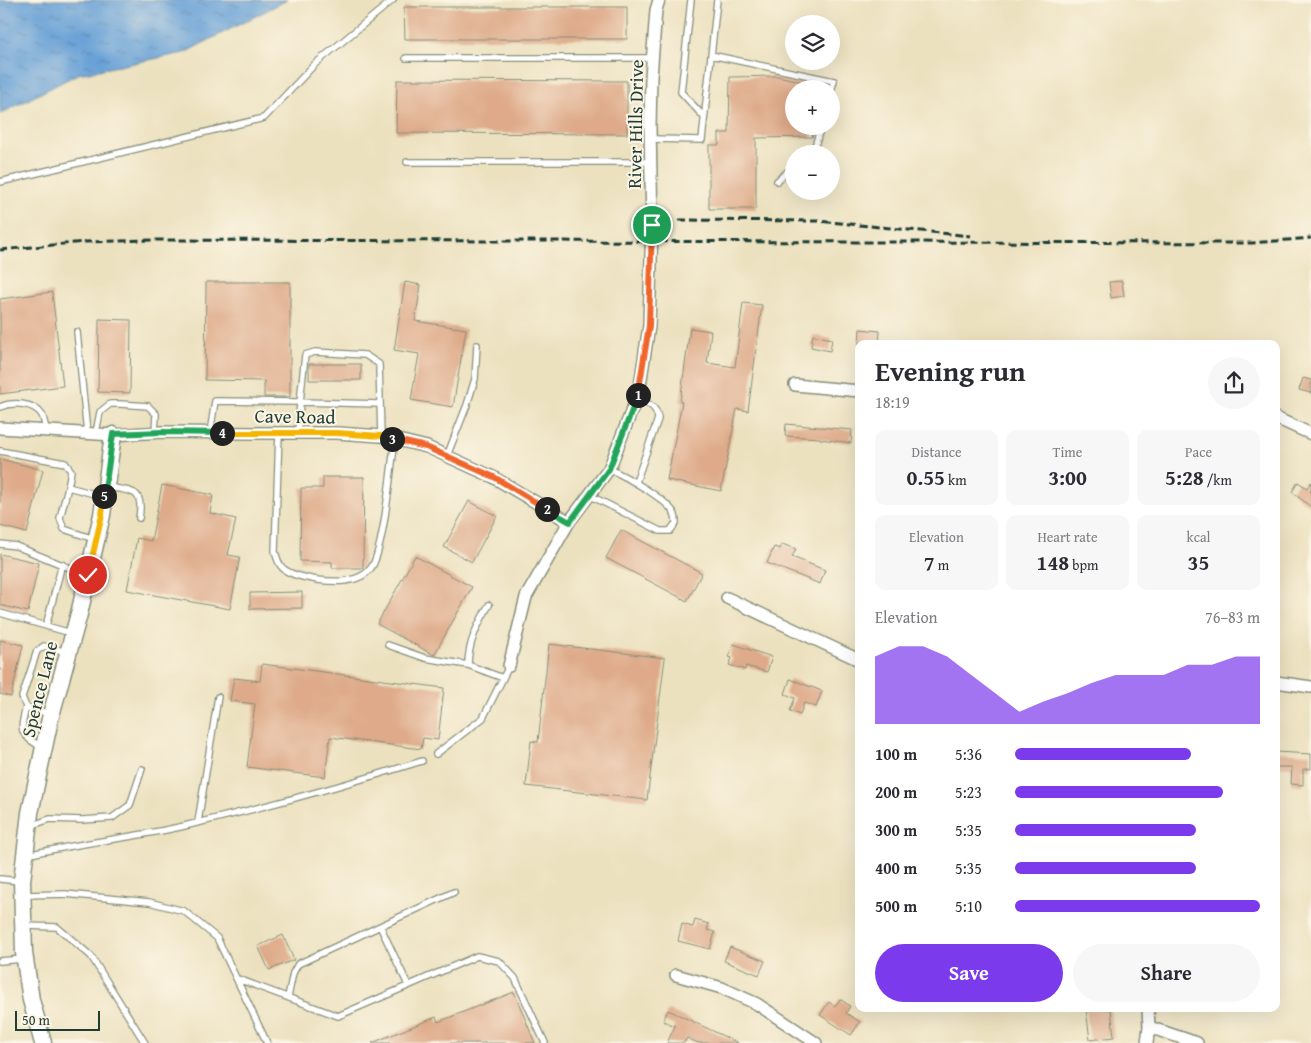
<!DOCTYPE html>
<meta charset="utf-8">
<style>
:root{--surface:#fff;--page:#f7f7f7;--text:#2b2b33;--muted:#7c7c81;--accent:#7c3aed}
body{margin:0;font-family:"Gentium Book Plus",serif;background:var(--page);color:var(--text);height:100vh;display:flex;flex-direction:column;font-size:19px;white-space:nowrap}
*{box-sizing:border-box;margin:0}
p{font-size:16px;color:var(--muted)}
.icon{flex:none;width:28px;height:28px;fill:none;stroke:currentColor;stroke-width:2;stroke-linecap:round;stroke-linejoin:round}
.map{position:relative;flex:1;overflow:hidden}
.panel{position:absolute;left:855px;top:340px;width:425px;height:672px;display:flex;flex-direction:column;background:var(--surface);border-radius:10px;box-shadow:0 5px 20px #0002}
.panel>*{flex:none}
.fabs{position:absolute;left:785px;top:15px;display:grid;gap:10px}
.fabs a{display:grid;place-items:center;width:55px;height:55px;border-radius:50%;background:var(--surface);box-shadow:0 5px 20px #0002;font-size:25px}
.scale{position:absolute;left:15px;bottom:12px;width:85px;box-sizing:border-box;padding-left:5px;border:2px solid #1f3d34;border-top:0;font-size:14px;line-height:18px;white-space:nowrap;color:#1f3d34;-webkit-text-stroke:4px #fcf5e5;paint-order:stroke}
.pin{position:absolute;display:grid;place-items:center;width:42px;height:42px;color:#fff;margin:-21px;border:2px solid #fff;border-radius:50%;box-shadow:0 1px 5px #0007}
.km{position:absolute;width:25px;height:25px;margin:-12px;border-radius:50%;background:#222;color:#fff;font-size:14px;line-height:25px;text-align:center}
.round{display:grid;place-items:center;flex:none;width:52px;height:52px;border-radius:26px;background:var(--page)}
.headline{display:flex;align-items:center;justify-content:space-between;height:85px;padding:0 20px}
h1{font-size:28px;font-weight:800;line-height:38px}
.stats{display:grid;grid-template-columns:repeat(3,1fr);gap:8px;height:85px;padding:5px 20px}
.stats div{display:grid;align-content:center;border-radius:10px;background:var(--page);text-align:center}
.stats b{font-size:21px;font-weight:800}
.stats small{font-size:14px;font-weight:400}
.stats p{font-size:14px}
.chart{height:140px;padding:10px 20px}
.chart p{display:flex;justify-content:space-between}
.chart svg{width:100%;height:90px;margin-top:5px;fill:var(--accent);opacity:.7}
.cta{display:flex;gap:10px;margin-top:auto;padding:10px 20px}
.cta a{flex:1;height:58px;border-radius:30px;background:var(--accent);color:#fff;font-size:20px;font-weight:800;line-height:58px;text-align:center}
.cta a+a{background:var(--page);color:var(--text)}
ul{padding:0 20px;list-style:none;font-size:16px}
li{display:grid;grid-template-columns:80px 60px 1fr;align-items:center;height:38px}
li i{height:12px;border-radius:6px;background:var(--accent)}
.map>svg:first-child{display:block}
.water{fill:url(#water-ripples);stroke:#446f86}
.building{fill:#deaa89}
.lines{fill:none;stroke-linecap:round;stroke-linejoin:round}
.lane-casing{stroke:#868f7a;stroke-width:8}
.street-casing{stroke:#868f7a;stroke-width:14}
.secondary-casing{stroke:#868f7a;stroke-width:19}
.lane{stroke:#fff;stroke-width:5.5}
.street{stroke:#fff;stroke-width:11}
.secondary{stroke:#fff;stroke-width:16}
.rail{stroke:#1f3d34;stroke-width:3;stroke-dasharray:8 4;stroke-linecap:butt}
.split-1-casing{stroke:#fff;stroke-width:10}
.split-2-casing{stroke:#fff;stroke-width:10}
.split-3-casing{stroke:#fff;stroke-width:10}
.split-4-casing{stroke:#fff;stroke-width:10}
.split-5-casing{stroke:#fff;stroke-width:10}
.split-6-casing{stroke:#fff;stroke-width:10}
.split-1{stroke:#f0652b;stroke-width:6}
.split-2{stroke:#22a559;stroke-width:6}
.split-3{stroke:#f0652b;stroke-width:6}
.split-4{stroke:#f5b400;stroke-width:6}
.split-5{stroke:#22a559;stroke-width:6}
.split-6{stroke:#f5b400;stroke-width:6}
.labels{text-anchor:middle;dominant-baseline:central;stroke-width:4;stroke-linejoin:round;paint-order:stroke}
.street-label{font-size:19px;fill:#1f3d34;stroke:#fcf5e5}
</style>
<div class="map">
<svg width="1311" height="1043" viewBox="0 0 1311 1043">
<defs>
<pattern id="water-ripples" width="26" height="14" patternUnits="userSpaceOnUse" patternTransform="scale(1.25)"><rect width="26" height="14" fill="#68a1d7"/><path d="M2 4q2-2 4 0t4 0M15 11q2-2 4 0t4 0" fill="none" stroke="#5584af"/></pattern>
</defs>
<rect width="100%" height="100%" fill="#fcf5e5"/>
<filter id="ink" filterUnits="userSpaceOnUse"><feTurbulence type="fractalNoise" baseFrequency=".02" numOctaves="2"/><feDisplacementMap in="SourceGraphic" scale="10" xChannelSelector="R" yChannelSelector="G"/><feConvolveMatrix kernelMatrix="1 2 1 2 8 2 1 2 1" color-interpolation-filters="sRGB"/></filter>
<filter id="wash" filterUnits="userSpaceOnUse"><feTurbulence type="fractalNoise" baseFrequency=".0096" numOctaves="4" result="noise"/><feDisplacementMap in="SourceGraphic" scale="20" xChannelSelector="R" yChannelSelector="G"/><feGaussianBlur stdDeviation="1.12" result="paint"/><feColorMatrix in="noise" values="0 0 0 0 0 0 0 0 0 0 0 0 0 0 0 0 0 1.4 0 .05"/><feComposite in="paint" operator="in"/></filter>
<g filter="url(#wash)">
<rect width="100%" height="100%" fill="#ece1bf"/>
<path class="water" d="M0,0H287L184,53L78,74L0,114Z"/>
<g id="blocks">
<path class="building" d="M404,7H627V39H405Z
M778,76L817,85L816,89H794V126H815L812,137L756,138V209H709V145H719V133H729L730,77Z
M397,80L627,81V134L396,133Z
M1122,281L1124,296L1111,298L1109,282Z
M206,282H290V397H264V381L205,380Z
M405,282L421,285L415,321L466,329L453,407L411,400L419,354L394,350Z
M52,292L63,386L0,394V299Z
M743,303L762,305L748,411L737,409L721,491L667,480L682,402H680L690,328L711,331L707,363L735,367Z
M99,319L131,320L130,393L98,392Z
M860,329L880,331L879,344H859Z
M813,335L832,339L830,351L811,347Z
M309,364H361V380H309Z
M1303,378L1311,380V393L1299,390Z
M786,424L852,430L851,443L820,439V438L785,436Z
M0,459L43,470L27,533L0,526Z
M323,477H364L363,568H332V562L300,561L301,488H323Z
M1298,482L1307,488L1311,482V507L1292,492Z
M162,485L213,495L210,513L236,519L228,555L240,557L230,609L127,590L137,538L151,541Z
M469,501L497,516L472,562L444,547Z
M621,530L702,573L687,601L606,558Z
M782,544L796,549L792,557L825,570L820,584L767,563L774,547L780,549Z
M0,554L39,563L28,612L0,605Z
M415,556L472,587L434,655L377,624Z
M302,592V608L250,609V593Z
M0,640L23,645L11,697L0,694Z
M549,644L665,658L647,800L526,786L531,741L538,742Z
M733,644L772,657L767,672L746,666L745,670L729,665L732,658L729,657Z
M262,664L444,688L438,740L423,738L421,749L330,737L325,777L247,767L255,704L230,701L234,678L260,681Z
M790,679L822,691L816,707L804,703L800,715L790,711L795,698L785,694Z
M1276,752L1311,754V769H1303V785L1291,784L1292,767H1276Z
M695,920L709,924L707,930L715,932L710,949L678,941L682,924L693,927Z
M283,935L294,960L269,970L258,946Z
M730,947L765,961L759,975L724,961Z
M514,992L535,1043H372L436,1017L438,1022Z
M840,999L850,1006L846,1013L860,1022L851,1035L820,1015L829,1002L835,1006Z
M1086,1009H1111L1114,1037L1090,1040Z
M668,1010L694,1022L738,1043H698L687,1038L684,1043H667L675,1026L663,1021Z"/>
</g>
</g>
<g filter="url(#ink)">
<use href="#blocks" fill-opacity="0" stroke="#868f7a" stroke-width="1"/>
<g class="lines">
<defs>
<path id="lane" d="M691,0L681,92L704,117
M711,55L834,81L831,91
M406,58H652
M651,139L702,140L717,0
M806,154L815,146L821,126
M407,162H651
M777,181L794,166
M0,182L264,118L315,64L393,0
M77,332L87,433
M0,407C12,402 34,402 42,415C44,419 45,425 46,430
M96,433L100,412L110,404H120L148,406L156,414L155,433
M210,433L215,401L300,402L305,355L315,352L365,355L379,364L381,436
M279,433L275,552C277,557 278,563 281,566C287,575 307,578 317,580C334,582 359,584 371,568C384,551 391,465 395,440
M298,433L300,402L380,404
M0,451L65,463L71,471L68,487
M447,456L467,405L475,379L477,345
M636,482L658,419C657,406 647,403 637,398
M108,487C132,492 144,488 139,518
M589,495L660,531H670L676,523C676,520 676,518 675,515C669,500 625,476 609,469
M94,539L64,529L60,518L68,487L102,496
M0,544L16,546L87,575
M489,605C478,624 468,643 468,665L503,678
M0,613L71,633
M46,626L62,564
M388,645L425,658L468,665
M26,707C20,732 19,733 41,747
M50,714L26,707L22,697L37,651L44,646L67,652
M436,754L483,718L509,666
M198,822L218,697
M30,826L50,819L82,820L112,818L130,805L142,769
M27,855C78,843 130,838 180,827C262,808 342,786 422,761
M0,879L20,881
M24,895L65,894L149,902L184,911L217,938L267,1043
M25,926L57,927L91,956L145,1043
M380,926L408,985
M0,961L23,959
M238,979L338,1016L477,956L499,961L515,978L545,1043
M288,997L293,973L298,964L454,892"/>
<path id="street" d="M795,385L859,391
M1276,418L1311,434
M0,428L113,435L162,432L255,433H337L381,436L427,447L493,477L569,522
M727,598L859,660
M509,666L526,597L569,522L609,469L639,392L649,326L652,225L650,128L651,77L656,10L659,0
M1276,682L1311,687
M676,975L722,988L757,1004L816,1043
M1149,1027L1197,1043
M1147,1043L1149,1027L1148,1009"/>
<path id="secondary" d="M43,1043L31,1000L24,953L22,881L30,813L50,719L79,614L102,515L113,435"/>
</defs>
<use href="#lane" class="lane-casing"/>
<use href="#street" class="street-casing"/>
<use href="#secondary" class="secondary-casing"/>
<use href="#lane" class="lane"/>
<use href="#street" class="street"/>
<use href="#secondary" class="secondary"/>
<path class="rail" d="M679,220L819,221L971,236
M0,250L85,242L152,240L1252,243L1311,238"/>
</g>
</g>
<g class="lines" filter="url(#ink)">
<defs>
<path id="split-1" d="M638,395L649,326L652,225"/>
<path id="split-2" d="M547,509L570,522L609,469L638,395"/>
<path id="split-3" d="M392,439L426,447L494,477L547,509"/>
<path id="split-4" d="M222,433H337L381,436L392,439"/>
<path id="split-5" d="M104,496L113,434L162,432L222,433"/>
<path id="split-6" d="M88,575L102,515L104,496"/>
</defs>
<use href="#split-1" class="split-1-casing"/>
<use href="#split-2" class="split-2-casing"/>
<use href="#split-3" class="split-3-casing"/>
<use href="#split-4" class="split-4-casing"/>
<use href="#split-5" class="split-5-casing"/>
<use href="#split-6" class="split-6-casing"/>
<use href="#split-1" class="split-1"/>
<use href="#split-2" class="split-2"/>
<use href="#split-3" class="split-3"/>
<use href="#split-4" class="split-4"/>
<use href="#split-5" class="split-5"/>
<use href="#split-6" class="split-6"/>
</g>
<g class="labels">
<g class="street-label">
<text transform="translate(635 124) rotate(-89)">River Hills Drive</text>
<text transform="translate(295 416) rotate(1)">Cave Road</text>
<text transform="translate(39 689) rotate(-76)">Spence Lane</text>
</g>
</g>
</svg>
<div class="fabs">
<a><svg class="icon" aria-label="layers" viewBox="0 0 24 24"><path d="M12 4l9 5-9 5-9-5zM3 14l9 5 9-5"/></svg></a>
<a>+</a>
<a>−</a>
</div>
<div class="scale">50 m</div>
<div class="pin" style="left:652px;top:225px;background:#1e9e55"><svg class="icon" aria-label="arrive" viewBox="0 0 24 24"><path d="M6 21V4h12l-3 4 3 4H6"/></svg></div>
<div class="pin" style="left:88px;top:575px;background:#d93025"><svg class="icon" aria-label="check" viewBox="0 0 24 24"><path d="M5 12l5 5 9-10"/></svg></div>
<b class="km" style="left:638px;top:395px">1</b>
<b class="km" style="left:547px;top:509px">2</b>
<b class="km" style="left:392px;top:439px">3</b>
<b class="km" style="left:222px;top:433px">4</b>
<b class="km" style="left:104px;top:496px">5</b>
<section class="panel">
<div class="headline"><div><h1>Evening run</h1><p>18:19</p></div><a class="round"><svg class="icon" aria-label="share" viewBox="0 0 24 24"><path d="M12 15V3M7 8l5-5 5 5M5 13v7h14v-7"/></svg></a></div>
<div class="stats">
<div><p>Distance</p><b>0.55<small> km</small></b></div>
<div><p>Time</p><b>3:00</b></div>
<div><p>Pace</p><b>5:28<small> /km</small></b></div>
</div>
<div class="stats">
<div><p>Elevation</p><b>7<small> m</small></b></div>
<div><p>Heart rate</p><b>148<small> bpm</small></b></div>
<div><p>kcal</p><b>35</b></div>
</div>
<div class="chart"><p><span>Elevation</span>76–83 m</p>
<svg viewBox="0 0 160 44" preserveAspectRatio="none"><path d="M0 44V11L10 6L20 6L30 11L40 20L50 29L60 38L70 33L80 29L90 24L100 20L110 20L120 20L130 15L140 15L150 11L160 11V44z"/></svg>
</div>
<ul>
<li><b>100 m</b>5:36<i style="width:72%"></i></li>
<li><b>200 m</b>5:23<i style="width:85%"></i></li>
<li><b>300 m</b>5:35<i style="width:74%"></i></li>
<li><b>400 m</b>5:35<i style="width:74%"></i></li>
<li><b>500 m</b>5:10<i style="width:100%"></i></li>
</ul>
<div class="cta"><a>Save</a><a>Share</a></div>
</section>
</div>
